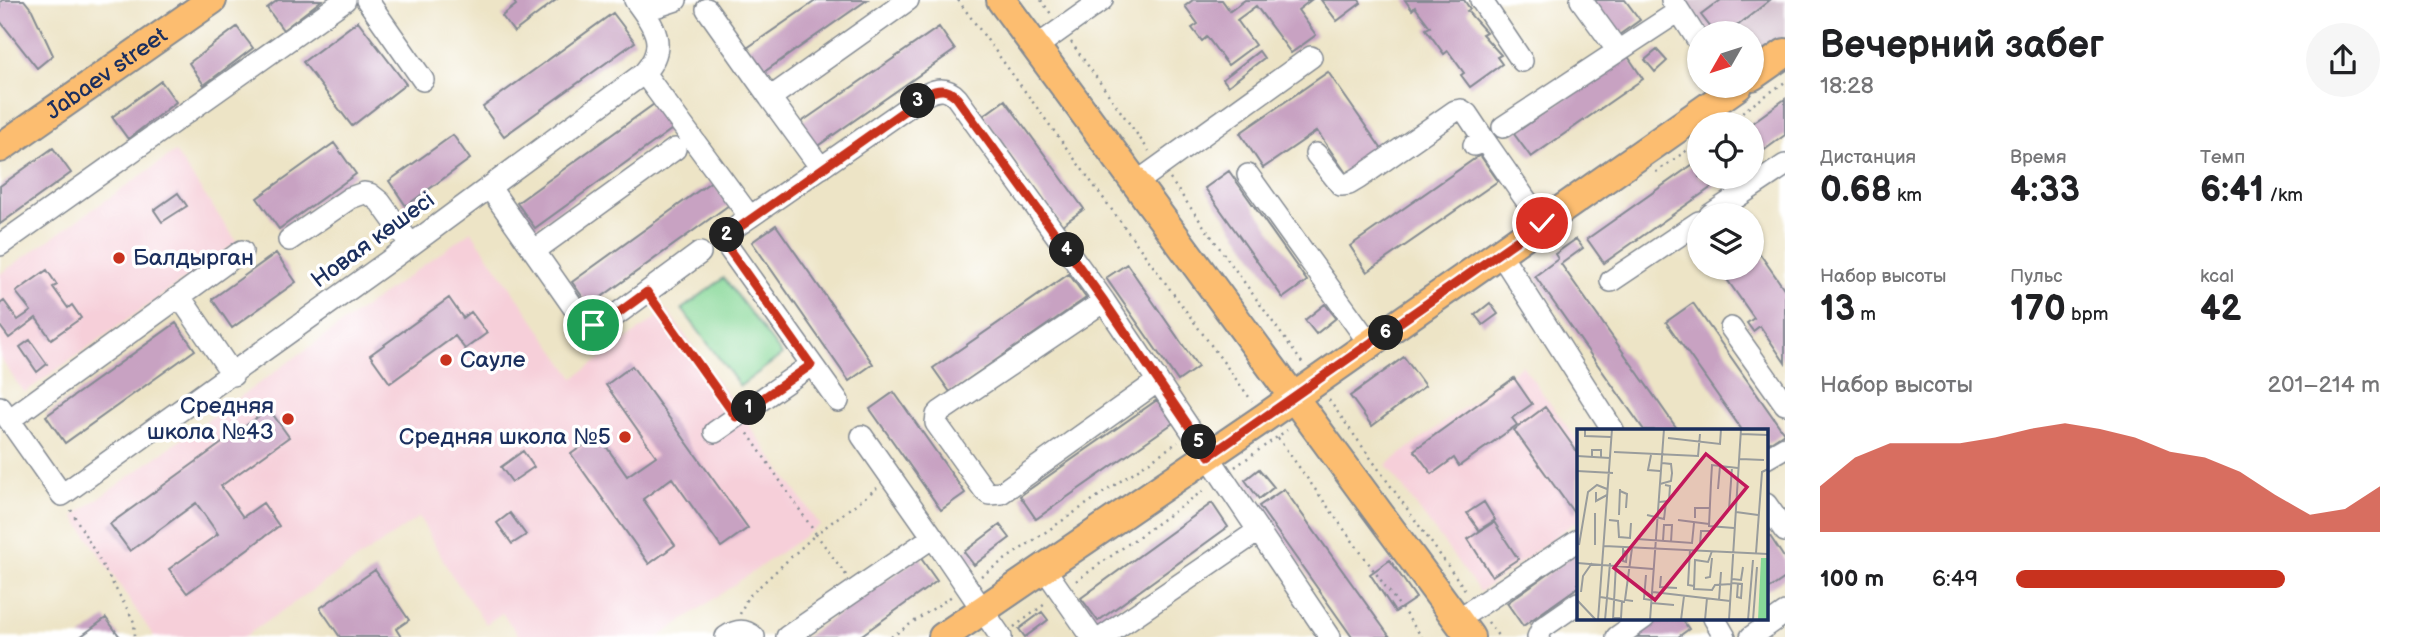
<!DOCTYPE html>
<html lang="ru">
<meta charset="utf-8">
<style>
:root{--surface:#fff;--page:#f6f6f6;--text:#202124;--muted:#757577;--accent:#c8321e}
body{margin:0;font-family:"Balsamiq Sans",sans-serif;background:var(--page);color:var(--text);height:100vh;display:flex;flex-direction:column;font-size:26px;white-space:nowrap}
*{box-sizing:border-box;margin:0}
p{font-size:23px;color:var(--muted)}
.icon{flex:none;width:38px;height:38px;fill:none;stroke:currentColor;stroke-width:2;stroke-linecap:round;stroke-linejoin:round}
.map{position:relative;flex:1;overflow:hidden}
.sheet{display:flex;flex-direction:column;background:var(--surface);width:630px}
.sheet>*{flex:none}
.needle{width:46px;rotate:231deg}
.buttons{position:absolute;left:1687px;top:21px;display:grid;gap:14px}
.buttons a{display:grid;place-items:center;width:77px;height:77px;border-radius:50%;background:var(--surface);box-shadow:0 2px 5px #0004;font-size:35px}
.pin{position:absolute;display:grid;place-items:center;width:60px;height:60px;color:#fff;margin:-30px;border:4px solid #fff;border-radius:50%;box-shadow:0 2px 7px #0007}
.km{position:absolute;width:35px;height:35px;margin:-18px;border-radius:50%;background:#222;color:#fff;font-size:19px;line-height:35px;text-align:center}
.round{display:grid;place-items:center;flex:none;width:74px;height:74px;border-radius:37px;background:var(--page)}
.summary{display:flex;align-items:center;justify-content:space-between;height:119px;padding:0 35px}
h1{font-size:38px;font-weight:700;line-height:52px}
.metrics{display:grid;grid-template-columns:repeat(3,1fr);gap:10px;height:119px;padding:7px 35px}
.metrics div{display:grid;align-content:center}
.metrics b{font-size:35px;font-weight:700}
.metrics small{font-size:19px;font-weight:400}
.metrics p{font-size:19px}
.chart{height:196px;padding:14px 35px}
.chart p{display:flex;justify-content:space-between}
.chart svg{width:100%;height:126px;margin-top:7px;fill:var(--accent);opacity:.7}
ul{padding:0 35px;list-style:none;font-size:23px}
li{display:grid;grid-template-columns:112px 84px 1fr;align-items:center;height:52px}
li i{height:18px;border-radius:9px;background:var(--accent)}
main{display:flex;flex:1;min-height:0}
.map>svg:first-child{display:block}
.built{fill:#f6cfd9}
.industrial{fill:#d1bdcb}
.green{fill:#87d898;stroke:#51847b;stroke-width:2}
.building{fill:#c8a2c2}
.lines{fill:none;stroke-linecap:round;stroke-linejoin:round}
.minor-casing{stroke:#848a92;stroke-width:24}
.major-casing{stroke:#848a92;stroke-width:32}
.path{stroke:#848a92;stroke-width:2.5;stroke-dasharray:2 5;stroke-linecap:butt}
.minor{stroke:#fff;stroke-width:21}
.major{stroke:#fcbd6f;stroke-width:28}
.route-casing{stroke:#fff;stroke-width:14}
.route{stroke:#c8321e;stroke-width:9}
.poi-dot{fill:#c8321e;stroke:#fff;stroke-width:2.5}
.labels{text-anchor:middle;dominant-baseline:central;stroke-width:7;stroke-linejoin:round;paint-order:stroke}
.street-label{font-size:23px;fill:#1b2f5e;stroke:#fff}
.poi-label{font-size:23px;fill:#1b2f5e;stroke:#fff;text-anchor:start}
.inset-road{fill:none;stroke:#999c9c;stroke-width:2}
.view{fill:#c2185b;fill-opacity:0.15;stroke:#c2185b;stroke-width:3.5}
.inset-edge{fill:none;stroke:#1b2f5e;stroke-width:3.5}
</style>
<main>
<div class="map">
<svg width="1785" height="637" viewBox="0 0 1785 637">
<rect width="100%" height="100%" fill="#fff"/>
<filter id="ink" filterUnits="userSpaceOnUse"><feTurbulence type="fractalNoise" baseFrequency=".0143" numOctaves="2"/><feDisplacementMap in="SourceGraphic" scale="14" xChannelSelector="R" yChannelSelector="G"/><feConvolveMatrix kernelMatrix="1 2 1 2 8 2 1 2 1" color-interpolation-filters="sRGB"/></filter>
<filter id="wash" filterUnits="userSpaceOnUse"><feTurbulence type="fractalNoise" baseFrequency=".00686" numOctaves="4" result="noise"/><feDisplacementMap in="SourceGraphic" scale="28" xChannelSelector="R" yChannelSelector="G"/><feGaussianBlur stdDeviation="1.57" result="paint"/><feColorMatrix in="noise" values="0 0 0 0 0 0 0 0 0 0 0 0 0 0 0 0 0 1.4 0 .05"/><feComposite in="paint" operator="in"/></filter>
<g filter="url(#wash)">
<rect width="100%" height="100%" fill="#ede4c6"/>
<path class="built" d="M175,152L237,242L24,393L0,358V274Z
M471,231L574,378L667,310L820,525L659,637H520L502,613L486,624L451,574L419,517L244,637H154L74,516Z
M1522,365L1578,442V520L1480,592L1386,465Z"/>
<path class="industrial" d="M1684,0H1785V36L1752,59V33H1706Z"/>
<path class="green" d="M724,278L782,355L740,386L682,309Z"/>
<g id="blocks">
<path class="building" d="M3,0H24L32,10L53,55L37,68L0,21V2Z
M278,0H322L283,30L267,8Z
M513,0H556L514,32L502,16L516,5Z
M817,0H867L764,72L747,48Z
M1193,0H1222L1230,11L1245,0H1311L1298,10L1316,35L1291,53L1256,6L1237,20L1255,45L1228,65L1207,37L1202,41L1192,28L1198,24L1185,6Z
M1321,0H1359L1361,3L1337,21Z
M1405,0H1464L1470,9L1467,11L1486,32L1482,34L1501,55L1497,57L1502,64L1470,87L1461,75L1464,73L1448,51L1444,54L1426,29L1430,27L1415,7L1412,10Z
M1589,0H1625L1640,20L1616,37Z
M1721,0H1770L1728,33H1715L1701,15Z
M613,13L635,42L504,136L483,107Z
M358,21L406,84L352,126L303,62Z
M237,27L253,48L204,85L189,63Z
M939,27L955,50L816,147L800,123Z
M1657,50L1667,61L1655,72L1645,60Z
M1259,51L1264,58L1228,86L1223,79Z
M1627,55L1643,79L1531,157L1514,134Z
M1328,72L1383,151L1348,176L1317,131L1263,168L1240,133Z
M161,81L176,102L128,139L112,117Z
M1785,99V135L1752,159V123Z
M1005,100L1084,209L1062,225L983,116Z
M657,102L675,127L535,228L517,203Z
M453,135L470,159L406,206L389,181Z
M334,143L356,174L279,229L257,198Z
M53,148L71,173L0,224V186Z
M1480,155L1498,181L1367,272L1350,246Z
M1699,160V177H1726L1604,263L1587,239Z
M1229,171L1307,281L1283,298L1205,188Z
M712,181L729,205L589,306L572,282Z
M178,193L187,206L162,222L154,210Z
M776,225L873,364L849,381L752,242Z
M1576,239L1583,248L1561,264L1678,430H1644L1535,276L1558,259L1555,254Z
M276,253L296,282L232,328L212,299Z
M1760,254L1785,290V363L1760,326L1753,331L1747,323L1754,318L1726,278L1741,268H1752V260Z
M1127,264L1198,367L1178,381L1106,278Z
M47,270L57,285L53,287L68,308L72,305L81,318L51,339L36,318L9,338L0,326V304L4,301L18,320L31,311L16,292Z
M1069,274L1086,298L950,392L933,368Z
M449,298L463,318L471,312L487,333L465,349L455,336L390,383L370,355Z
M1490,303L1498,314L1483,325L1475,315Z
M1693,303L1784,433L1766,445V430H1742L1666,322Z
M1325,304L1336,318L1316,334L1305,320Z
M176,323L195,350L65,443L46,416Z
M30,340L47,364L37,372L20,347Z
M1404,357L1425,386L1372,426L1350,396Z
M632,366L748,528L721,547L672,478L643,499L675,545L649,564L571,454L598,435L627,476L656,456L606,385Z
M1514,378L1532,404L1512,418L1517,425L1459,466L1454,458L1432,474L1414,450Z
M894,392L965,493L941,510L870,409Z
M1157,400L1173,423L1036,519L1020,496Z
M1545,407L1578,453V509L1574,513L1514,430Z
M269,409L289,437L221,486L243,517L263,503L279,526L187,593L169,569L218,534L196,503L130,551L110,524Z
M523,451L534,467L512,482L501,467Z
M1259,469L1274,487L1259,499L1245,480Z
M1284,489L1390,637H1352L1284,541L1259,506Z
M1484,502L1495,520L1479,530L1467,513Z
M1212,503L1228,527L1098,621L1081,598Z
M510,513L526,535L512,544L497,523Z
M1494,522L1518,559L1492,576L1468,539Z
M1000,525L1010,538L974,565L964,552Z
M1766,530L1785,559V578L1766,591Z
M1578,552V587L1523,626L1507,603Z
M920,557L937,581L859,637H806Z
M1390,560L1416,598L1395,612L1370,574Z
M375,570L409,620L396,629L401,637H340L320,608Z
M1042,612L1048,620L1025,637L1019,629Z
M106,618L120,637H80Z
M1656,618H1681L1689,629L1678,637H1629Z"/>
</g>
</g>
<g filter="url(#ink)">
<use href="#blocks" fill-opacity="0" stroke="#848a92" stroke-width="2"/>
<g class="lines">
<defs>
<path id="minor" d="M367,0L423,80
M1481,0L1522,61
M1672,0L1699,42
M707,9L770,98L908,0
M643,11L676,0
M1036,47L1102,0
M1618,51L1679,11
M644,73L750,217C740,224 725,231 726,244L838,401
M770,98L821,168
M1503,127L1618,51L1581,0
M1474,145L1485,141L1542,223
M1316,154L1341,185L1349,184L1359,178L1455,111L1461,110L1467,114L1485,141
M1248,175L1370,344
M1136,183L1311,57
M490,188L579,315L593,325L602,324L609,320L700,253
M1710,215L1785,165
M750,217L927,94C939,88 948,88 957,98L1104,301L1330,637
M289,240L350,198L364,193L370,194L380,202L411,245
M0,245L345,0
M534,251L675,149
M1500,253L1613,430
M1611,281L1699,222
M180,297L233,375
M1104,301L940,412L937,415L936,423L985,491L989,494L1001,493L1158,381
M1731,328L1785,404
M0,407L62,495L411,245L644,73C669,45 654,26 635,0
M9,420L242,251
M715,432L811,365
M862,436L933,537
M1766,458L1785,447
M1766,504L1785,531
M1044,568L1092,637
M1714,618L1725,637
M1457,620L1578,540
M726,637C736,630 744,628 754,637
M787,637L933,537L1001,637
M1103,637L1258,531
M1538,637L1542,628L1578,603
M1617,637L1644,618
M1751,637L1785,613"/>
<g id="major">
<path d="M1001,0L1470,637"/>
<path d="M1752,76L1785,53"/>
<path id="s1" d="M0,148L212,0"/>
<path d="M943,637L1264,418L1738,86"/>
</g>
</defs>
<use href="#minor" class="minor-casing"/>
<use href="#major" class="major-casing"/>
<path class="path" d="M958,0L1252,401
M1041,0L1051,14
M1071,42L1149,151
M1725,124L1785,82
M1656,172L1699,142
M1170,179L1303,364
M657,307L727,404
M1329,400L1466,591
M1278,438L1422,637
M1235,467L1287,430
M71,510L130,614L134,622L135,637
M846,575L816,534L877,488
M981,576L1178,442
M1076,581L1207,488
M740,614L747,598L816,534L747,432
M1488,622L1499,637
M1014,627L1045,604
M891,637L952,596"/>
<use href="#minor" class="minor"/>
<use href="#major" class="major"/>
</g>
</g>
<g class="lines" filter="url(#ink)">
<defs>
<path id="route" d="M593,325L606,322L647,292L736,417L811,365L728,248L727,236L928,94C939,88 948,88 957,98L1104,301L1209,456L1542,223"/>
</defs>
<use href="#route" class="route-casing"/>
<use href="#route" class="route"/>
</g>
<g class="poi-dot">
<circle cx="119" cy="258" r="7"/>
<circle cx="446" cy="360" r="7"/>
<circle cx="288" cy="419" r="7"/>
<circle cx="625" cy="437" r="7"/>
</g>
<g class="labels">
<g class="street-label">
<text stroke="none"><textPath href="#s1" startOffset="130">Jabaev street</textPath></text>
<text transform="translate(373 240) rotate(-36)">Новая көшесі</text>
</g>
<g class="poi-label">
<text x="133" y="258">Балдырган</text>
<text x="460" y="360">Сауле</text>
<text x="274" y="406" text-anchor="end">Средняя<tspan x="274" dy="26">школа №43</tspan></text>
<text x="611" y="437" text-anchor="end">Средняя школа №5</text>
</g>
</g>
<g transform="translate(1577 429)">
<rect width="191" height="191" fill="#ede4c6"/>
<path d="M184,129H191V191H181Z" fill="#87d898"/>
<path class="inset-road" d="M8,0V7L34,8M164,5L191,6M91,9L143,15L144,0M37,23L121,27L123,5M74,26L71,41L83,42M0,27L33,29M15,28V21H24V28M163,30L187,31M0,42L36,44M83,55L94,52L95,44L94,35L85,34M141,60L143,37M43,62L50,65L49,79M19,63V72L30,66M82,73L92,72L93,57L88,56M152,81L155,38M159,83L181,86M18,84V116M42,86L43,60M70,86L87,90L89,73M118,89V79H133M32,91L41,92L42,108L53,109L54,94M101,91L132,95M157,99L132,97L134,53L135,36L161,39M60,110L115,114L117,94M86,112L87,96H95L94,113M2,116L11,63L20,56L30,60M123,116L124,102H133M27,117L191,125M55,119L48,171L56,172M113,121L111,156L117,157M46,122L50,123L49,133L46,132V118M135,122L131,133L118,131L117,160L135,161L138,156L155,155M179,124L185,43L191,40M0,134L76,140M69,146L67,170L74,171M84,147L83,158L100,159M128,149L133,148L135,129M155,150L164,151L166,138M155,154L165,155L164,169L160,168L161,154M4,163L6,147L15,134M76,163L153,172M23,168L30,169L33,134M0,171L19,191M142,171L144,143M75,174L97,176M36,189H44L45,172M21,191L35,0M28,191L30,169L48,173M36,191L39,135M73,191L87,0M104,191L107,167M128,191L130,169M152,191L164,0M171,191L176,131M176,191L180,138"/>
<path class="view" d="M129,25L170,58L78,171L37,139Z"/>
<rect width="191" height="191" class="inset-edge"/>
</g>
</svg>
<div class="buttons">
<a><svg class="needle" viewBox="-14 -14 28 28"><path d="M0-13l5 13h-10z" fill="#e53935"/><path d="M0 13l5-13h-10z" fill="#757577"/></svg></a>
<a><svg class="icon" aria-label="locate" viewBox="0 0 24 24"><circle cx="12" cy="12" r="6"/><path d="M12 2v4M12 18v4M2 12h4M18 12h4"/></svg></a>
<a><svg class="icon" aria-label="layers" viewBox="0 0 24 24"><path d="M12 4l9 5-9 5-9-5zM3 14l9 5 9-5"/></svg></a>
</div>
<div class="pin" style="left:593px;top:325px;background:#1e9e55"><svg class="icon" aria-label="arrive" viewBox="0 0 24 24"><path d="M6 21V4h12l-3 4 3 4H6"/></svg></div>
<div class="pin" style="left:1542px;top:223px;background:#d93025"><svg class="icon" aria-label="check" viewBox="0 0 24 24"><path d="M5 12l5 5 9-10"/></svg></div>
<b class="km" style="left:749px;top:408px">1</b>
<b class="km" style="left:727px;top:235px">2</b>
<b class="km" style="left:918px;top:101px">3</b>
<b class="km" style="left:1067px;top:250px">4</b>
<b class="km" style="left:1199px;top:442px">5</b>
<b class="km" style="left:1386px;top:333px">6</b>
</div>
<section class="sheet">
<div class="summary"><div><h1>Вечерний забег</h1><p>18:28</p></div><a class="round"><svg class="icon" aria-label="share" viewBox="0 0 24 24"><path d="M12 15V3M7 8l5-5 5 5M5 13v7h14v-7"/></svg></a></div>
<div class="metrics">
<div><p>Дистанция</p><b>0.68<small> km</small></b></div>
<div><p>Время</p><b>4:33</b></div>
<div><p>Темп</p><b>6:41<small> /km</small></b></div>
</div>
<div class="metrics">
<div><p>Набор высоты</p><b>13<small> m</small></b></div>
<div><p>Пульс</p><b>170<small> bpm</small></b></div>
<div><p>kcal</p><b>42</b></div>
</div>
<div class="chart"><p><span>Набор высоты</span>201–214 m</p>
<svg viewBox="0 0 160 44" preserveAspectRatio="none"><path d="M0 44V28L10 18L20 13L30 13L40 13L50 11L60 8L70 6L80 8L90 11L100 16L110 18L120 23L130 31L140 38L150 36L160 28V44z"/></svg>
</div>
<ul>
<li><b>100 m</b>6:49<i style="width:74%"></i></li>
</ul>
</section>
</main>
